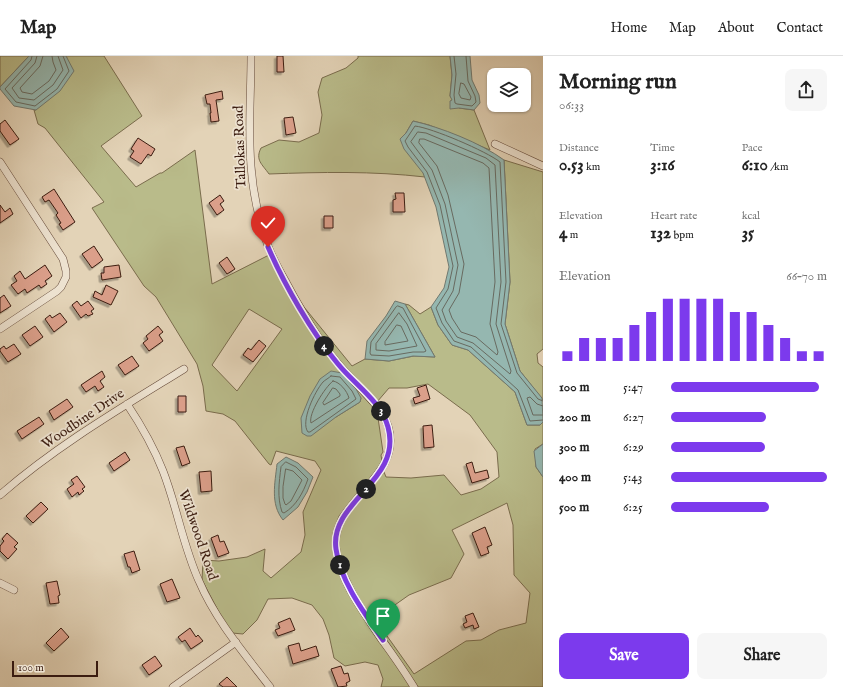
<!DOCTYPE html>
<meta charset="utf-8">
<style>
:root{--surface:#fff;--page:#f6f6f6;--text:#222;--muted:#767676;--line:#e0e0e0;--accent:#7c3aed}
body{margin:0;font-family:"IM FELL English",serif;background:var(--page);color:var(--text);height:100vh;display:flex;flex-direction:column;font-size:15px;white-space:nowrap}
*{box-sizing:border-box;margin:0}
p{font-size:13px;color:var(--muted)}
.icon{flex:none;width:22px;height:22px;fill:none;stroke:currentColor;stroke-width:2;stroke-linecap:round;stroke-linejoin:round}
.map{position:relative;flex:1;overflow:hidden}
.sheet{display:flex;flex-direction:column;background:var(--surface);width:300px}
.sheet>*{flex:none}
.buttons{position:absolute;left:487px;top:12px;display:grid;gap:8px}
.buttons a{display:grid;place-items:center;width:44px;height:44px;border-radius:8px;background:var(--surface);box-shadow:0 1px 3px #0004;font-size:20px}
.scale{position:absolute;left:12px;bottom:10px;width:86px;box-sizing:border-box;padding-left:4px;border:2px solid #3b1c10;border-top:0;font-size:11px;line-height:14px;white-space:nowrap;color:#3b1c10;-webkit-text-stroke:3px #ede2d0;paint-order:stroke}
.pin{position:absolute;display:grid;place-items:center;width:34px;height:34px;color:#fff;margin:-41px -17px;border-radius:50% 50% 50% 0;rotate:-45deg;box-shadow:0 0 4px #0007}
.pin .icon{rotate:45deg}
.km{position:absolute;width:20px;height:20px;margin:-10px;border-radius:50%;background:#222;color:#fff;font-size:11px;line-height:20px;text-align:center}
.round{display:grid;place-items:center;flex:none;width:42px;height:42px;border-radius:8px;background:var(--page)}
.head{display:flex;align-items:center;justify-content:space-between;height:68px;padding:0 16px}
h1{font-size:22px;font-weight:800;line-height:30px}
.metrics{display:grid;grid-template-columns:repeat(3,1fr);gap:6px;height:68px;padding:4px 16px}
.metrics div{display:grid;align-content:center}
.metrics b{font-size:17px;font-weight:800}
.metrics small{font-size:11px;font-weight:400}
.metrics p{font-size:11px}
.chart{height:112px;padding:8px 16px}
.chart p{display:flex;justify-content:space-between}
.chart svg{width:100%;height:72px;margin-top:4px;stroke:var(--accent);stroke-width:6}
.cta{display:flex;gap:8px;margin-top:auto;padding:8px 16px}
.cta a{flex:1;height:46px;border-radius:8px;background:var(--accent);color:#fff;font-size:16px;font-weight:800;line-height:46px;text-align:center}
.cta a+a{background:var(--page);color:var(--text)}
ul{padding:0 16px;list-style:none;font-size:13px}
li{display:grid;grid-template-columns:64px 48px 1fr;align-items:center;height:30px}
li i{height:10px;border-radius:5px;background:var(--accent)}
header{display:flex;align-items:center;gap:24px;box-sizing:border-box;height:56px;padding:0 20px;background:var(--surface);border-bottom:1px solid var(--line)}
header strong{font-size:19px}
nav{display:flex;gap:22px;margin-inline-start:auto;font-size:14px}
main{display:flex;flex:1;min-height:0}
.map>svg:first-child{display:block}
.green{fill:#b9bb8a;stroke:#7a6c4d;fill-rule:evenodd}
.water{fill:#95b7b0;stroke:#717970}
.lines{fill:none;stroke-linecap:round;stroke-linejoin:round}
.shore{stroke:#686a60;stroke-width:1}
.building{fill:#db9f8a;stroke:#3b1c10;filter:url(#shadow)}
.street-casing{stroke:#654a3a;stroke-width:8}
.street{stroke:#ede2d0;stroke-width:7}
.route-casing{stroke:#fff;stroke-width:8}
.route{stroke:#7c3aed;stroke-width:5}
.labels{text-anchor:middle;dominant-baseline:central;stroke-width:3.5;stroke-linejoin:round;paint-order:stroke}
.street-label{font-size:14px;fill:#3b1c10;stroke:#ede2d0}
</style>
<header>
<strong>Map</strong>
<nav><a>Home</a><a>Map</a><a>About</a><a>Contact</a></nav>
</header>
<main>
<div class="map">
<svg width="543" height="631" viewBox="0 0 543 631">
<defs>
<filter id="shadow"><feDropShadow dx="-2.5" dy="2.5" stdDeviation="0" flood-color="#0004"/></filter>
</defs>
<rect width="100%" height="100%" fill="#e3d3b7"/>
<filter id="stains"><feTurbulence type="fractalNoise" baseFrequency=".005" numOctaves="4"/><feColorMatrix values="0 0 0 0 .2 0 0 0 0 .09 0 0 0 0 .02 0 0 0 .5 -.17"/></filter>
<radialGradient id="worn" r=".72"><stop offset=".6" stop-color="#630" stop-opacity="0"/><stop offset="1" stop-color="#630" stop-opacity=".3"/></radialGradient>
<path class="green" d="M0,0H29L0,31Z
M66,0H104L142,60L101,90L136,131L160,117H162L195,94L212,228L269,199L327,300L342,317L336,361L360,346L361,342L346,322L377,355L383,396L381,399L382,406L379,411L339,460L333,477V493L340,515L411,631H381L383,623L378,609L365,606L345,610L334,602L329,579L323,563L312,549L292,542L268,543L257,564L243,578L232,577L223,564L202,524L203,504L219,505L247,501L265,493L263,515L271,522L301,496L305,479L303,456L321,414L315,405L276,395L271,409L269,408L235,365L223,358L206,355L203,330L197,308L156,241L144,230L92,152L104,146L45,72L38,68L34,54H36L67,1ZM249,253L282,273L237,335L212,309Z
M358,0H450L452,19L450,40L459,52L474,54L490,94L429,69L413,65L406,77L425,121C373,115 321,116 269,118C262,108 255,104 261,92L279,84L299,86L319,77L322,59L318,36L322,22L346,12L358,2Z
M504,104L543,116V293L537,298L538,307L543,311V344L520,315L505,268L510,226Z
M296,239L304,251L352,310L365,303L389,305L414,300L435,301L405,248L409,249L420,258L431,251L438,269L452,289L468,294L515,336L527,369H540L543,366V388L535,393L536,411L543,421V631H418L358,541L345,514L339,493V480L345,463L384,416L386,421L411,422L444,419L461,439L481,433L499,421L497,396L470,359L428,328L407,332H389L377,346L332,296L312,267ZM507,447L513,469L514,519L530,537L526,567L499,574L481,584L466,585L414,618L375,563L409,539L451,522L464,498L452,474Z"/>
<path class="water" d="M29,0H66L74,15L60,35L36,54L14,50L0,33V31Z
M450,0H470L472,24L479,39L480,47L474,54L459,52L450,53V45L452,44L450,40L452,19Z
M413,65C440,71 481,87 504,104L510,226L505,268L520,315L542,342L543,366L540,369H527L515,336L468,294L452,289L438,269L431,251L444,232L449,211L436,151L423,117L404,93L400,83L406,77Z
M395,245L405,248L435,301L413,300L389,305L365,303L367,285L386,260Z
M331,315L342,317L356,333L361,342L360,346L336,361L311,380H307L302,377L301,362L310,340L320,323Z
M543,388V421L536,411L534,395Z
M286,401L298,407L313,421L307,436L298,451L283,464C270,448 275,427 277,408Z"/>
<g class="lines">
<path class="shore" d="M32,0L31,4L5,33L16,46L35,50L57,33L69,15L63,0
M37,0L35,7L12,32L19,42L34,44L53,29L63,14L58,0
M43,0L40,10L20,32L22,36L32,38L49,25L56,14L53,6L52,0
M454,0L456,18L454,39L455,47L457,48L472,50L476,46L475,40L468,25L466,0
M461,27L464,28L471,41L470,44L461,42L459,38Z
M418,76L426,77L486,102L495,109L501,226L496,268L511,315L510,318L473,287L457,281L446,265L442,254L453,235L458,209L445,148L432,114L411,86Z
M420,83H424L483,107L489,112L495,226L490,268L498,296L497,299L476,281L461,276L452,262L449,254L459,237L464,208L448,139L437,110L419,87Z
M398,250L403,252L426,295L424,296H413L389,300L371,299L370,297L371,286L396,251Z
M399,257L407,268L417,290L389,295L376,294V288Z
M397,269L401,270L408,285L385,289V286Z
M331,320L340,321L352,335L356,343L310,376H308C300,366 315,335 323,326C325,324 329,322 331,320Z
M333,325C340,326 347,335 349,342L311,367C308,358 325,331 333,325Z
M333,332L336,333L340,338V340L324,349L323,347Z
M543,345L538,343L517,317L501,268L506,226L500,106C486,95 432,72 415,70L405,85L408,91L427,116L440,149L453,210L448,233L436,252L442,267L454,285L471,291L518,334L530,365L543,364
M543,350L537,348L530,341L527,342L533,359H543
M286,406L296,411L308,423C303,437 296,450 284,457L282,456C277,441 279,427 281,411Z
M286,413L293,415L302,424L291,445L286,449L285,448L283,442V431Z"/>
</g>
<path class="building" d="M277,0H283L284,16H277Z
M222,35L223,43L216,44L219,65L211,66L210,57H211L210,48H207L205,39Z
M293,61L296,77L286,79L284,62Z
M5,64L19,83L10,89L0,75V68Z
M138,82L155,93L151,100L148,98L141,108L130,101L134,95L131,93Z
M54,133L75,166L63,174L59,168L61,167L56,159L58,157L49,144L45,146L42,141Z
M395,137H404L405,156H393V144L396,143Z
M220,139L224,145L220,148L224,154L217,159L209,147Z
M0,149L5,156L10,152L13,158L0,167Z
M324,160H333V172H324Z
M94,190L103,204L92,212L82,198Z
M227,201L235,213L227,218L219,207Z
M45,209L52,220L45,225L47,228L41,232L39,229L27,237L25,233L18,238L11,229L17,225L14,220L20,215L25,223Z
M119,209L121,221L102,224L101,217H104V211Z
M106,229L118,235L111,249L93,241L95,235L102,239Z
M4,239L11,250L0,257V242Z
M77,245L81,250L88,245L94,253L91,255L93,258L88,260L86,258L81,262L72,249Z
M60,257L67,266L54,276L45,263L50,259L52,262Z
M35,270L43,281L30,290L22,279Z
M158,270L163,276L159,279L163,285L149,295L143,287L148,283L146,280Z
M259,284L266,290L253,306L243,299L248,292L251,294Z
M14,288L21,298L8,306L0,295V293L4,290L6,293Z
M132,300L139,310L125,319L118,309Z
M102,315L105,321L100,325L104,331L98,335L95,330L86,336L81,329Z
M426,329L430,343L415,348L413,342L420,340L417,332Z
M178,340H186V356H178Z
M67,343L73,351L54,364L49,355Z
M39,361L44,368L22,383L17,375Z
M432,369L434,391L424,392L423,370Z
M184,390L190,407L182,410L176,392Z
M125,396L130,404L114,415L109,407Z
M472,406L475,417L487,414L489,422L472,427L466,408Z
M211,415L212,435L201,436L199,416Z
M77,420L85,431L82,433L84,435L79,439L78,436L72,441L67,433L74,428L71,424Z
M41,446L48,453L33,467L26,460Z
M485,471L492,489L487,491L489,497L481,500L472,477Z
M7,477L18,487L14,491L17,493L8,503L0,495V490L4,485L2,483Z
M218,479L220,486L224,485L229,497L218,501L211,482Z
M134,495L140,514L132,517L130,511H128L124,498Z
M172,523L180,542L167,546L160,528Z
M57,525L60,539L58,540L59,547L50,548L46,527Z
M473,557L479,571L474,573L473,569L465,572L463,568L467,566L465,560Z
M290,562L295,574L278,580L275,574L280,572L278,567Z
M61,572L69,581L54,595L46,587Z
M190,572L196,581L198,579L203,585L191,593L185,584L182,586L178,581Z
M299,587L301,595L316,590L319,600L293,608L288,590Z
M155,600L162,610L149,619L142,609Z
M341,610L344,618L348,617L350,625L346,627L347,630L338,631L331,613Z
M227,621L237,631H223L219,628Z"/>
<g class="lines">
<defs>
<path id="street" d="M251,0C251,37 248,74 251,110C253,137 259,165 268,190C273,203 279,214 286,226C297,247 309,267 322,287C332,301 342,313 354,325C366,339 382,352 388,370C404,423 330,444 336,492C339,524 365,558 382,584C393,599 404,615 414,631
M495,88L543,110
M0,106L63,203L66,215V221L61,231L57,235L0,273
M127,348C141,369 154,392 163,415C177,451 183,490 199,525C216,565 244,597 270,631
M0,439C56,390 121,352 184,313
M0,527L14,534
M173,631L236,586"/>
</defs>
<use href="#street" class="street-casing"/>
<use href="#street" class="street"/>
</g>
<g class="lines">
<defs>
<path id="route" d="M268,191C284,228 312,277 338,308C354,328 381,345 388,371C403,425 329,445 336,493C340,525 365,558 383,584"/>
</defs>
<use href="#route" class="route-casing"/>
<use href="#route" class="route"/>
</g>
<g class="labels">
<g class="street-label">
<text transform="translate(240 91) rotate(-92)">Tallokas Road</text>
<text transform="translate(83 363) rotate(-34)">Woodbine Drive</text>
<text transform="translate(198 479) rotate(71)">Wildwood Road</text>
</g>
</g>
<rect width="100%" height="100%" filter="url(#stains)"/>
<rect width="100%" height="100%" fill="url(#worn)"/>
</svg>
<div class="buttons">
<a><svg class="icon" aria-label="layers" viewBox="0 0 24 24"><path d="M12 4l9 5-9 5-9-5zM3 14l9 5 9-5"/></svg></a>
</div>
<div class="scale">100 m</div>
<div class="pin" style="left:383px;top:584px;background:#1e9e55"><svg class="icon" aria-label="arrive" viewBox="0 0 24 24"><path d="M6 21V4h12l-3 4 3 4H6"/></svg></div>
<div class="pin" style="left:268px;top:191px;background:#d93025"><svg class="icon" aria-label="check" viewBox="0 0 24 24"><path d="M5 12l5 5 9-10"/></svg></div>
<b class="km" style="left:340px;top:509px">1</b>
<b class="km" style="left:366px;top:433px">2</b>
<b class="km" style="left:381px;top:355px">3</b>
<b class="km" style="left:324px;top:290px">4</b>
</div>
<section class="sheet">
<div class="head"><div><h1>Morning run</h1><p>06:33</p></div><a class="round"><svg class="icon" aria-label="share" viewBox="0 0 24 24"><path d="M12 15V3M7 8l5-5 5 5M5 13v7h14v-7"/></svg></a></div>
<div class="metrics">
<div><p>Distance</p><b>0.53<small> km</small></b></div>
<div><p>Time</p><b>3:16</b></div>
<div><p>Pace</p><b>6:10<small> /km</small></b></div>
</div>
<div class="metrics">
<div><p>Elevation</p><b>4<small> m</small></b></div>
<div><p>Heart rate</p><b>132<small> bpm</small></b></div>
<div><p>kcal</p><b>35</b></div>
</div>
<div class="chart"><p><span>Elevation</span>66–70 m</p>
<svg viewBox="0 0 160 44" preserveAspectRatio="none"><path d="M5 44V38M15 44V30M25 44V30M35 44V30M45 44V22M55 44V14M65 44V6M75 44V6M85 44V6M95 44V6M105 44V14M115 44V14M125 44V22M135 44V30M145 44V38M155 44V38"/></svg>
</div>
<ul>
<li><b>100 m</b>5:47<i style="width:95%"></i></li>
<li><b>200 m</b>6:27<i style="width:61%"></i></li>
<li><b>300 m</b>6:29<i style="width:60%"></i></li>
<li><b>400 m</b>5:43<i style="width:100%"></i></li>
<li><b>500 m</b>6:25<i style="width:63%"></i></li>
</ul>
<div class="cta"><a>Save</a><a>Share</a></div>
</section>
</main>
